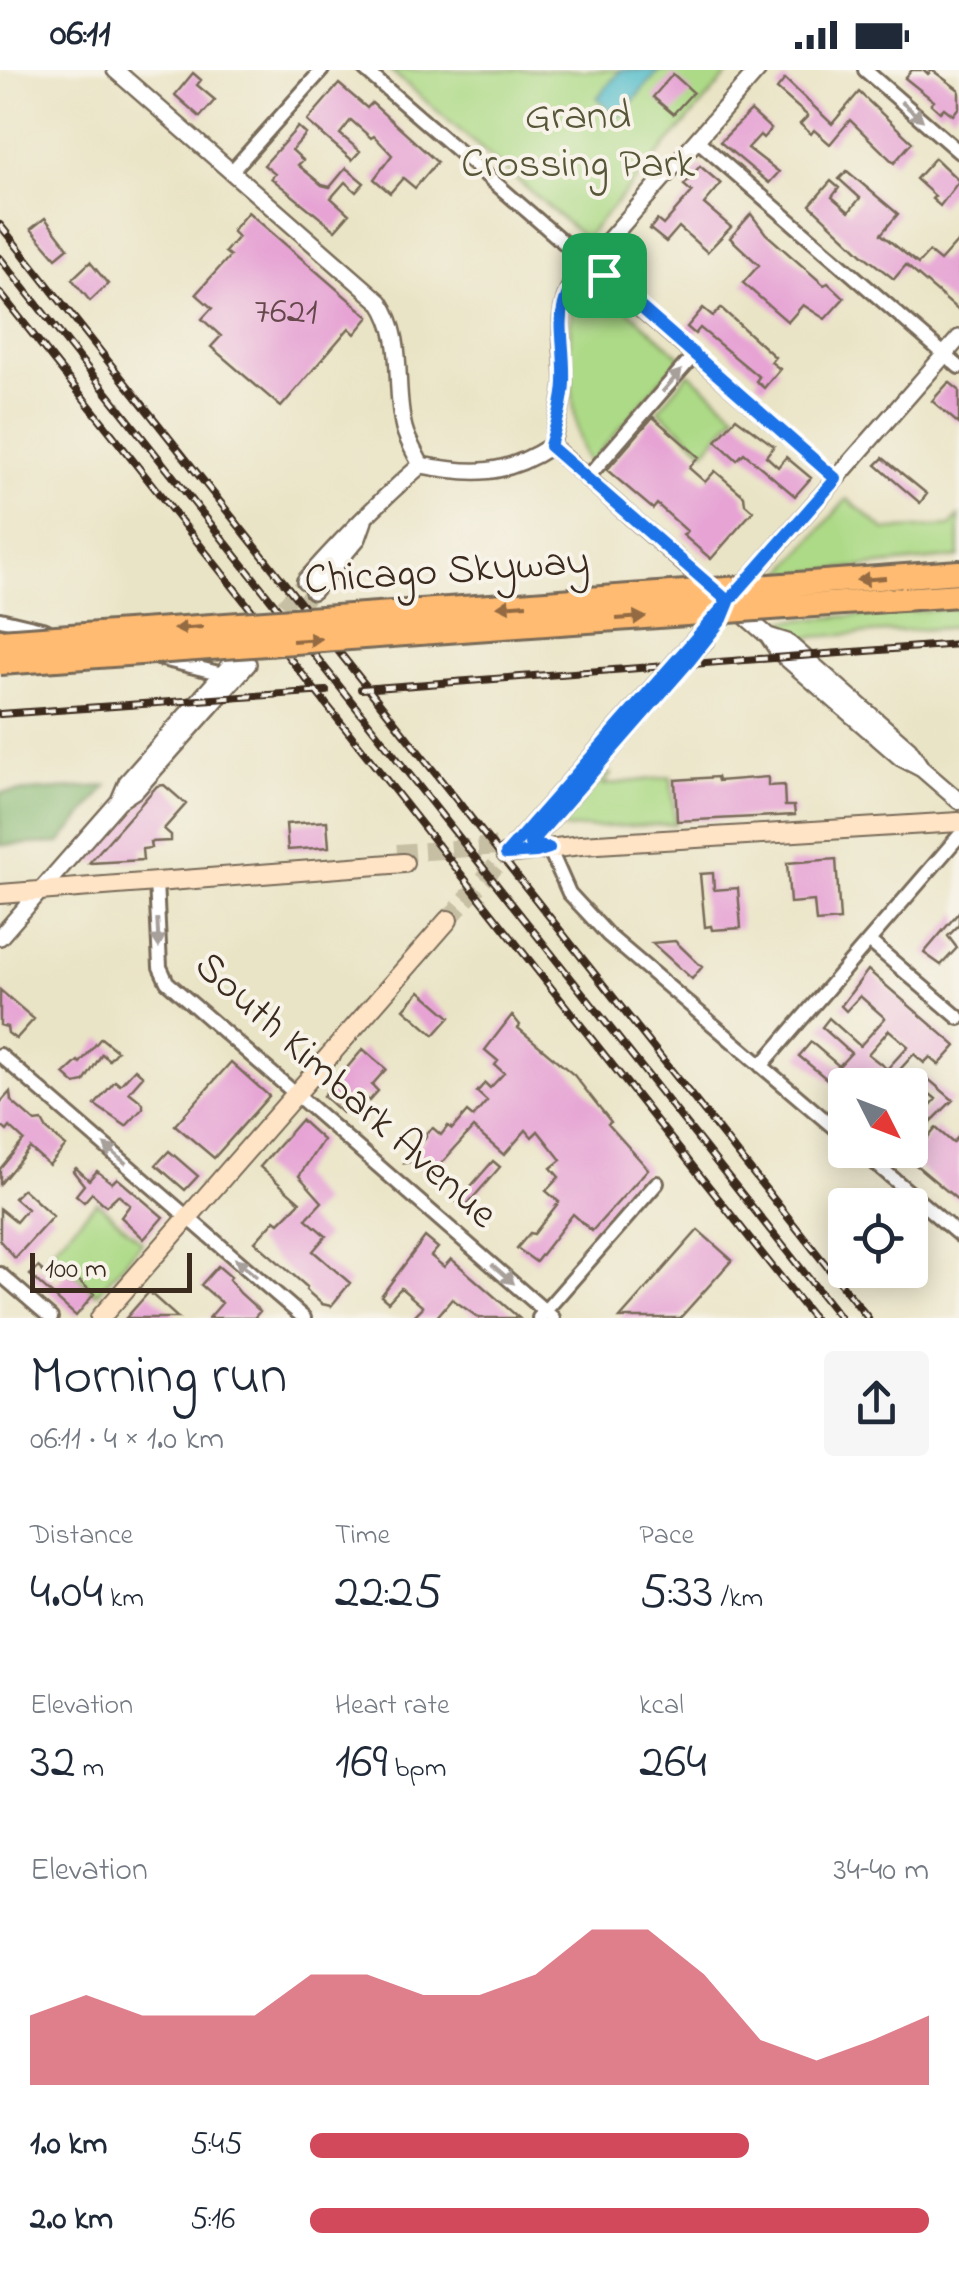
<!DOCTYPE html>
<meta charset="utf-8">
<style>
:root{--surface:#fff;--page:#f6f6f7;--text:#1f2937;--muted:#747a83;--accent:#d1495b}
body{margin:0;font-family:"Indie Flower",sans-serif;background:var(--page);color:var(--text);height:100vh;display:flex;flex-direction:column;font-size:38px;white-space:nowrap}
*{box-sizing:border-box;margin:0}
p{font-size:32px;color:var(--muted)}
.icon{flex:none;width:55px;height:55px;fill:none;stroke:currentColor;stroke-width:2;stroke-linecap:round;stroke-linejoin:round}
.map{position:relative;height:1248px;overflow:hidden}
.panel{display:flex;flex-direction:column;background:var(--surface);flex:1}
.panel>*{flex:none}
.needle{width:65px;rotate:132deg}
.fabs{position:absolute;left:828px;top:998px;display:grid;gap:20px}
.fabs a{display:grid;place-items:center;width:100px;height:100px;border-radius:10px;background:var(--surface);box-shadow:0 5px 25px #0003;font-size:50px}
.scale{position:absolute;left:30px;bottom:25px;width:162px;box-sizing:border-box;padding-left:10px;border:5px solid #3b2a1e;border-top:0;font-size:28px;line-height:35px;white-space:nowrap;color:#3b2a1e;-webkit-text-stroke:8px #f7f3e8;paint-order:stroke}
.pin{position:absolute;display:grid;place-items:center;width:85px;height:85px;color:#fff;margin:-42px;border-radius:20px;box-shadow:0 5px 15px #0006}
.round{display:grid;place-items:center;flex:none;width:105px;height:105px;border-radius:10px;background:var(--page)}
.summary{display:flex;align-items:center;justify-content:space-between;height:170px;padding:0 30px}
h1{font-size:55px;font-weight:600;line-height:75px}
.figures{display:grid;grid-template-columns:repeat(3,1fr);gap:15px;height:170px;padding:10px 30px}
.figures div{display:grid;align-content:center}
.figures b{font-size:50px;font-weight:600}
.figures small{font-size:28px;font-weight:400}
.figures p{font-size:28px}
.chart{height:280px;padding:20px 30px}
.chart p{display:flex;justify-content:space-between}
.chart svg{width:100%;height:180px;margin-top:10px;fill:var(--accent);opacity:.7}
ul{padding:0 30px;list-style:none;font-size:32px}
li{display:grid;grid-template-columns:160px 120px 1fr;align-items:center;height:75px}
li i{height:25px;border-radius:12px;background:var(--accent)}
.status{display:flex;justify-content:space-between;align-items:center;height:70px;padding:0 50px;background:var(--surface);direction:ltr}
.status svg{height:28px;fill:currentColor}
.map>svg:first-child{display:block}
.green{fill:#adda87;stroke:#748252;stroke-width:2.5}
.forest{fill:#8aba74;stroke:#627249;stroke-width:2.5}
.water{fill:#50bcca;stroke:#467374;stroke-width:2.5}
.building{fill:#e6a3d4;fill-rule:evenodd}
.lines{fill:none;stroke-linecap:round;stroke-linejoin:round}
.tertiary-tunnel{stroke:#c7bfa4;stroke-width:15;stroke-dasharray:15 8;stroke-linecap:butt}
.secondary-tunnel{stroke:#c7bfa4;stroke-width:18;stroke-dasharray:18 9;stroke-linecap:butt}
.minor-casing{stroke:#786b59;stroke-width:18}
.tertiary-casing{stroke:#786b59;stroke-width:20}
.secondary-casing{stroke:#786b59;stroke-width:22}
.motorway-casing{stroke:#786b59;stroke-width:28}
.minor{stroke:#fff;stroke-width:12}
.tertiary{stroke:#fff;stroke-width:15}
.secondary{stroke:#ffe4c6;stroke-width:18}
.motorway{stroke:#ffbb71;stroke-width:22}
.rail-casing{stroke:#3b2a1e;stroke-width:8}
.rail{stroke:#f7f3e8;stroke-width:4;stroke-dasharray:11;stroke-linecap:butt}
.motorway-bridge-casing{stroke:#786b59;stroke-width:28;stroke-linecap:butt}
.motorway-bridge{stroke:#ffbb71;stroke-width:22}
.oneway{fill:#a79f9a}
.oneway2{fill:#936b43}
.route-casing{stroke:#fff;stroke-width:20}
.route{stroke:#1a73e8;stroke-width:12}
.labels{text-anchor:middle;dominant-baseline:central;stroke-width:8;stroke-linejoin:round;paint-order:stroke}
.number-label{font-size:38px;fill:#66484c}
.park-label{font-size:42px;fill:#585638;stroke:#f7f3e8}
.street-label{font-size:42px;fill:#3b2a1e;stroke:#f7f3e8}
</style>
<div class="status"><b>06:11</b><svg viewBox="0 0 49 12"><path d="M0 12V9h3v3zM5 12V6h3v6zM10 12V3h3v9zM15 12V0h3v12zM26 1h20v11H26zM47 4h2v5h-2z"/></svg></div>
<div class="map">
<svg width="959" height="1248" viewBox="0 0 959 1248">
<rect width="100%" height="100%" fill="#f7f3e8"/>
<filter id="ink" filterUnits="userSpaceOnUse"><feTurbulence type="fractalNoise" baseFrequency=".01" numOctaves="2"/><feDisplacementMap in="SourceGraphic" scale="20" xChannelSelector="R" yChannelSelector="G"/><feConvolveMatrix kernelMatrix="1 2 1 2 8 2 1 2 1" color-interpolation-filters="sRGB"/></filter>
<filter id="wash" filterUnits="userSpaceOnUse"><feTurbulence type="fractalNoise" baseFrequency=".0048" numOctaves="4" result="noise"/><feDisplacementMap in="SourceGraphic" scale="40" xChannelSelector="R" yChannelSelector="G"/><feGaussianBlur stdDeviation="2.25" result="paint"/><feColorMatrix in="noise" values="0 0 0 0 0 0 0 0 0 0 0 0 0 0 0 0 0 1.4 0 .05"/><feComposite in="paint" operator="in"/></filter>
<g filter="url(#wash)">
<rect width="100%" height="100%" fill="#eae4c6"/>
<path class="green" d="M390,0H732L588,165L582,166Z
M588,210L597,213L681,287L589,394C572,367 565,269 573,237C575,227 581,218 588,210Z
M689,303L736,344L705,381L658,340Z
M847,429L885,460L950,456L959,446V487L781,505Z
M959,538V557L799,568L785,557V551Z
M606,703L611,704L603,715L671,707L675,754L557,759Z
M97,1132L142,1172L97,1224L50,1182Z"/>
<path class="forest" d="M107,716L60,773L0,775V723Z"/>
<path class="water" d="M621,0H660L619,47L597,28Z"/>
<g id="blocks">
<path class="building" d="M912,0H924L928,4L932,0L959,20V37L953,45L944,38L940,42L931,34L934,31L905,8Z
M193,3L201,10L197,15L215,30L200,47L175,25Z
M673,4L693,22L673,44L653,27Z
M785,9L832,54L859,22L912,72L894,93L850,50L830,74L814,60L811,64L800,54L808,46L777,19Z
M339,14L367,38L372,33L437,92L415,118L403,108L390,123L374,109L392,85L374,66L371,68L351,50L340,64L360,81L352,90L307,51Z
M751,41L771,59L763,68L760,65L748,78L779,102L769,113L720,72Z
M298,57L306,64L292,80L303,90L298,95L322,115L330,117L346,98L364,113L356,122L345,112L331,128L349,144L335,160L271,108L275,104L264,95Z
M935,88L959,111L940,136L932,129L935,126L916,109Z
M700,96L721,114L704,134L731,157L707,182L679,157L666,172L650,159L657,150L663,155L692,122L684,115Z
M847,101L898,144L881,164L918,194L929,182L940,191L959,170V241L906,195L894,209L863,185L810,135L831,111L839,118L832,127L849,142L860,128L839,109Z
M248,142L369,247L355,264L349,258L281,337L211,277L221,266L202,249L212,238L196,224L230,186L225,182L238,167L232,161Z
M751,144L766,164L824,215L828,213L844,228L825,249L803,235L788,252L743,213L759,195L730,168Z
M45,148L68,178L56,188L31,159Z
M90,192L108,214L90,231L72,209Z
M703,238L713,246L721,238L775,287L771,292L780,299L764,318L756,311L759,307L700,258L695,264L687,257Z
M949,312L959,320V354L932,331Z
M653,347L699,387L689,398L705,412L715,401L744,426L745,434L753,441L711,489L683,465L687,461L657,434L653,439L607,400Z
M736,348L774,376L766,386L778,397L786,387L811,408L795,426L744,383L737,390L716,371Z
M883,388L927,424L920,433L876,395Z
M717,707L718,711L768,707V716L784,715L785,736H794L795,745L677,751L675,710Z
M164,715L186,734L164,759L171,765V771L150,772L151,778L142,779L143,790L89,793L157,716Z
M327,751L329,777L288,780L286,754Z
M836,789L840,850L816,852L814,831L790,833L787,793Z
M713,803L714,820L738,818L741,858L712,860L711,856L705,857L700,804Z
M959,842V855L948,866L957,878L941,895L924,883Z
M675,871L702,897L692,909L652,873Z
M868,900L956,976L939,995L930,987L924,993L914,984L895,1005L906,1015H845V1024L799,986L811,972L839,996L851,983L822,957L829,948L860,976L885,948L860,926L846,941L841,936ZM889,960L908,976L887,999L868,984Z
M0,920L34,949L16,969L8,963L7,957L0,955Z
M420,921L450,947L434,965L404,939Z
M512,945L520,955L518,958L574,1005L611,1052L608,1054L648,1099L592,1161L573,1144L536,1192L517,1178L530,1163L534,1164L559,1132L546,1121L559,1107L551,1098L561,1090L538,1061L532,1067L526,1060L504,1085L473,1058L430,1106L414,1091L405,1093L426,1067V1063L433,1058L441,1065L448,1056L452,1059L467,1042L473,1047L487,1031L477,1022L485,1013L490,1018L504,1003L495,995L498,991L485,980Z
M101,968L117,981L109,990L102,984L84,1012L75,1014L64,1004L78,991L80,993Z
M363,979L386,999L372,1015L378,1021L369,1031L362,1024L342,1043L323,1026Z
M231,992L269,1026L214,1088L175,1055Z
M135,999L143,1006L129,1022L143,1033V1038L126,1056L95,1035L115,1011L120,1015Z
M920,1002L953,1030L928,1055L920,1048L936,1029L919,1015L910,1025L908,1015Z
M10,1022L11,1031L35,1052L42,1051L47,1060L66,1076L49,1095L30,1078L0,1114V1099L24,1070L10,1057L7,1061L0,1055V1033Z
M301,1050L323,1070L299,1106L322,1132L306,1149L326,1166L313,1181L350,1213L331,1236L322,1234L306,1220L307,1217L255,1172L275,1150L279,1153L300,1132L260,1097Z
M936,1058L953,1073L959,1066V1131L910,1090Z
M169,1081L198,1106L185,1120L156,1095Z
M493,1091L500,1097L464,1138L457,1132Z
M76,1098L89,1110L97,1101L112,1113L117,1108L163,1147L144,1169L121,1147L130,1135L118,1125L106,1136L92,1123L84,1132L76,1125L84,1115L73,1101Z
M23,1119L53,1146L15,1188L0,1171V1139L16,1152L27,1139L14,1128Z
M698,1160L732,1190L680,1248H620Z
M425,1167L438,1178L431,1186L444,1197L451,1189L455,1192L519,1248H479L452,1229L436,1248H412L423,1237L401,1218L388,1232L381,1226Z
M218,1196L231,1207L229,1209L240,1223L260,1241L254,1248H209L222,1233L201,1215Z
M38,1197L57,1214L69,1202L94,1224L76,1246L30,1205Z
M149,1222L178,1248H126Z"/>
</g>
</g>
<g filter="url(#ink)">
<use href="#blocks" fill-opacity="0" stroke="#786b59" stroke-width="2.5"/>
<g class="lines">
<path class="tertiary-tunnel" d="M268,553L305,511
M284,553L313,521"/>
<path class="secondary-tunnel" d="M397,783L499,776
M448,850L506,784"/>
<defs>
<path id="minor" d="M365,0L836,409
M865,0L959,82
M697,70L959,297
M232,101L322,0
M587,408L694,285
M0,549L46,560
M158,588L231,606
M549,778L569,823L608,865L845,1067
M156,811L160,897L167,912L553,1248
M869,871L959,948
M0,985L304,1248
M761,996L959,766
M860,1080L959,1165
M0,1204L51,1248
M539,1248L657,1113"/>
<path id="tertiary" d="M115,0L380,232C406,271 393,314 404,358C407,370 415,383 421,395
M551,376L716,522
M421,395C473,405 505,406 551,376C556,355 563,334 564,313C565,273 553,248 573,211L758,0
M305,511C341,470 379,431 421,395
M313,521L358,468L364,451
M738,521L959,268
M738,540L768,566L778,581L901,688L922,699
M768,566L787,572L909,679L922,699L959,731
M119,731L127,712L240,584
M530,774L706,570
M514,775L719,542
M0,867L119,731L137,719L248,594"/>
<path id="secondary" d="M506,784L581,775L959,752
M0,824L404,793
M100,1248L448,850"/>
<path id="motorway" d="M784,515L959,502
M785,537L959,525"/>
</defs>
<use href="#minor" class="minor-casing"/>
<use href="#tertiary" class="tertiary-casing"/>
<use href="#secondary" class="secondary-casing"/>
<use href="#motorway" class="motorway-casing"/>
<use href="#minor" class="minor"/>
<use href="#tertiary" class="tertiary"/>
<use href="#secondary" class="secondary"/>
<use href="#motorway" class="motorway"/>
<defs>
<path id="rail" d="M0,155L868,1248
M0,188L840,1248
M0,223L813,1248
M361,619L959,574
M0,644L326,621"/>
</defs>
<use href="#rail" class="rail-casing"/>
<use href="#rail" class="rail"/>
<defs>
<path id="motorway-bridge" d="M0,571L784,515
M0,593L785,537"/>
</defs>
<use href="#motorway-bridge" class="motorway-bridge-casing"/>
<use href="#motorway-bridge" class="motorway-bridge"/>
</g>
<defs><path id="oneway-solid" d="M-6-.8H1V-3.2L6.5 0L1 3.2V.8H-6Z" transform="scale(2.5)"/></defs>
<g class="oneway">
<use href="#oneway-solid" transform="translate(912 41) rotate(41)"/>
<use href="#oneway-solid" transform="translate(672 311) rotate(-49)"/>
<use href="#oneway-solid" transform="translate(158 863) rotate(87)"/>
<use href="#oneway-solid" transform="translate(115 1084) rotate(-139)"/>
<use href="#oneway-solid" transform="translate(246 1198) rotate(-139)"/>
<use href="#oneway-solid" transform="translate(503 1204) rotate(41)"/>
</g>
<g class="oneway2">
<use href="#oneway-solid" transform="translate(871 509) rotate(176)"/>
<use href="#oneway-solid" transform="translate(512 535) rotate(176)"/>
<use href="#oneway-solid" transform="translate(631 548) rotate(-4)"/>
<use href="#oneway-solid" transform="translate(188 558) rotate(176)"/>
<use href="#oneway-solid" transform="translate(307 570) rotate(-4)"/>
</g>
</g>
<g class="lines" filter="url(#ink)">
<defs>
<path id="route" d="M604,205L590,192C547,240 566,257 564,313C563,334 556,355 550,376L729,532L722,549L690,590L530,774L549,778L536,782L506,784L836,409L604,205"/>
</defs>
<use href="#route" class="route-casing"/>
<use href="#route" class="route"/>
</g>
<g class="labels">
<g class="number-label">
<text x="286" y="243">7621</text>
</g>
<g class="park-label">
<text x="578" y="47">Grand<tspan x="578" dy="48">Crossing Park</tspan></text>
</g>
<g class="street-label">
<text transform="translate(447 502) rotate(-4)">Chicago Skyway</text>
<text transform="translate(345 1021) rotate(42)">South Kimbark Avenue</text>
</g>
</g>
</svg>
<div class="fabs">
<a><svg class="needle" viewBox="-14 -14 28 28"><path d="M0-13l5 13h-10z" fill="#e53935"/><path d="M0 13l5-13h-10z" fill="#747a83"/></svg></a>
<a><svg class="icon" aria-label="locate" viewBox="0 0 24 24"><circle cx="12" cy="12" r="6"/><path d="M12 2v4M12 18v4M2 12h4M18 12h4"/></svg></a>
</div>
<div class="scale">100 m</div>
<div class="pin" style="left:604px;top:205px;background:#1e9e55"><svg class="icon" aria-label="arrive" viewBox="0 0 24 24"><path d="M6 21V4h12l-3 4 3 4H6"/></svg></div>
</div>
<section class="panel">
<div class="summary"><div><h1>Morning run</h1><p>06:11 · 4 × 1.0 km</p></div><a class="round"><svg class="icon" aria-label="share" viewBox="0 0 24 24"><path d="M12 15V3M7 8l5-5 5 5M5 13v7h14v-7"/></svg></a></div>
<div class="figures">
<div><p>Distance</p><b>4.04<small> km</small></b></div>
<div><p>Time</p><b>22:25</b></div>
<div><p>Pace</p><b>5:33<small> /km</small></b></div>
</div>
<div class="figures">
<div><p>Elevation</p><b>32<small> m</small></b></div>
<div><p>Heart rate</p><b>169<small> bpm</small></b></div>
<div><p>kcal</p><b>264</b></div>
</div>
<div class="chart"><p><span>Elevation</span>34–40 m</p>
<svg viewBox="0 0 160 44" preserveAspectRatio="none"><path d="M0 44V27L10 22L20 27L30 27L40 27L50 17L60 17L70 22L80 22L90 17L100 6L110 6L120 17L130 33L140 38L150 33L160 27V44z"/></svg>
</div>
<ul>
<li><b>1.0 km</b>5:45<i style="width:71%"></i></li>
<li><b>2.0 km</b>5:16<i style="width:100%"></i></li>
</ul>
</section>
